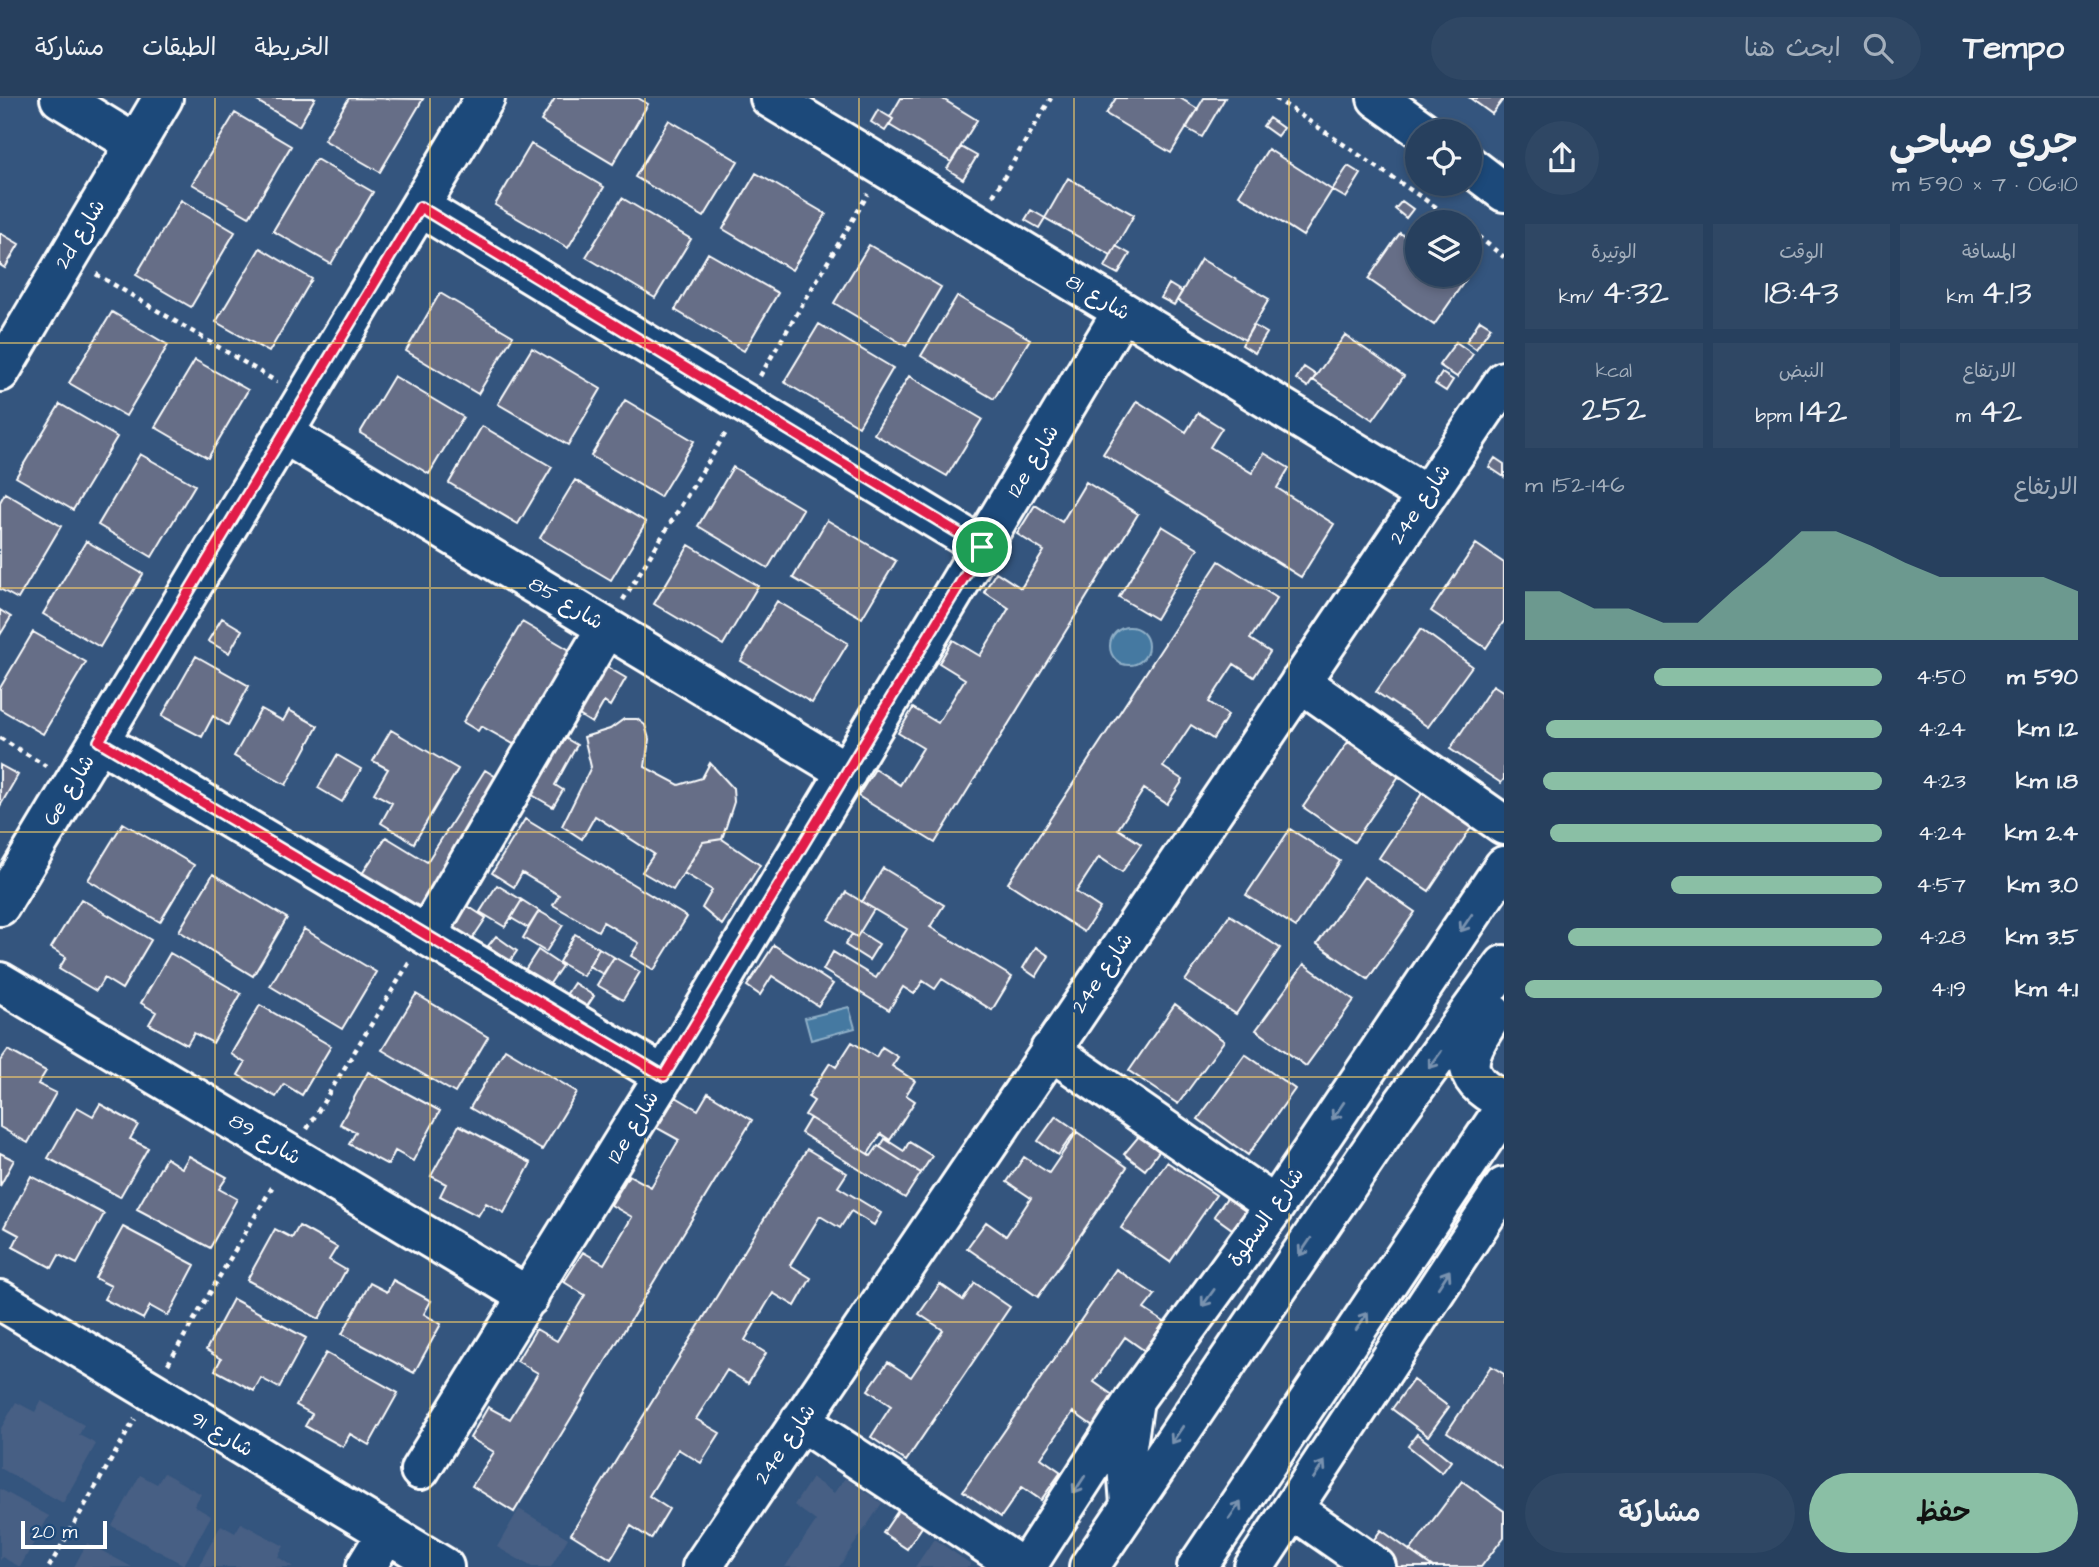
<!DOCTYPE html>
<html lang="ar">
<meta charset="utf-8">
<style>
:root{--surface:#27405e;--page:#2f4764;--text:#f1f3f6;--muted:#a4afbc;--line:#435973;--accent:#8abfa5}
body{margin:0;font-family:"Architects Daughter","Playpen Sans Arabic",sans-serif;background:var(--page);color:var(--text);direction:rtl;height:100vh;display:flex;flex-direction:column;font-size:26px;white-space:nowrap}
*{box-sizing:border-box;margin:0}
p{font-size:23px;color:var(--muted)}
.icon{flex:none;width:38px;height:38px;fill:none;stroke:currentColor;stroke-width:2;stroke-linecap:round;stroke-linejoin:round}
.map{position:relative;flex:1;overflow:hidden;direction:ltr}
.panel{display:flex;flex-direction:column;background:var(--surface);width:595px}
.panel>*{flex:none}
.fabs{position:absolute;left:1405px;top:21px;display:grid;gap:14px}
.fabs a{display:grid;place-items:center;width:77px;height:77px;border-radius:50%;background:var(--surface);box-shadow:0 4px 10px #0003,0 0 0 2px var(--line);font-size:35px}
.scale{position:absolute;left:21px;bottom:18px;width:86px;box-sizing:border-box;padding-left:7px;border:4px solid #fff;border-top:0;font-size:19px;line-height:24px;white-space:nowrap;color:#fff;-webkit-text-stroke:5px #1f4a7a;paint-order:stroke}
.pin{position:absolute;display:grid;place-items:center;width:60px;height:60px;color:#fff;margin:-30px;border:4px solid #fff;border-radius:50%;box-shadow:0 2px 7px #0007}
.round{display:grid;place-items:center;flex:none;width:74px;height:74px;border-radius:37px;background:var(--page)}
.overview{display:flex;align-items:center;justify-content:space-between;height:119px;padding:0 21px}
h1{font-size:38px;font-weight:600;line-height:52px}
.figures{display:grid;grid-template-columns:repeat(3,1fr);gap:10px;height:119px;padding:7px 21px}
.figures div{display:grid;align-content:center;border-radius:0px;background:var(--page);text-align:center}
.figures b{font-size:35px;font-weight:600}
.figures small{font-size:19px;font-weight:400}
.figures p{font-size:19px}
.chart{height:196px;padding:14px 21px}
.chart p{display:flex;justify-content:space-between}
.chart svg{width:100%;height:126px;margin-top:7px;fill:var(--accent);opacity:.7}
.button{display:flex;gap:14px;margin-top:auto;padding:14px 21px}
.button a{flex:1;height:80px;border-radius:42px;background:var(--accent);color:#111;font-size:28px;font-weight:600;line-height:80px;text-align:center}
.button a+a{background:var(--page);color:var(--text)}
ul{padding:0 21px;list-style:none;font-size:23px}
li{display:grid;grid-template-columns:112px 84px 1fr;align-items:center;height:52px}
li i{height:18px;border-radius:9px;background:var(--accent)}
header{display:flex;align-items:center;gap:42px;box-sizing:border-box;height:98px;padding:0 35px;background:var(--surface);border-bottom:2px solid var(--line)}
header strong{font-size:33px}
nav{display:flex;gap:38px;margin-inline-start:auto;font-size:24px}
.search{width:490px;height:63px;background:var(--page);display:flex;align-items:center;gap:18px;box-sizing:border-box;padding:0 24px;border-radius:38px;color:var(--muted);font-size:26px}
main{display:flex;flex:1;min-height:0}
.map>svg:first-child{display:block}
.built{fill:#475f84}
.water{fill:#4479a1;stroke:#8fafc7;stroke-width:2}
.building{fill:#666e87;stroke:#fff;stroke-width:2}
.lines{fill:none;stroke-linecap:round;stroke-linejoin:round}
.minor-casing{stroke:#fff;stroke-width:44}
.major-casing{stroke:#fff;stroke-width:44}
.path{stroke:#fff;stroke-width:4.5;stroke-dasharray:5 5;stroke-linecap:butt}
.minor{stroke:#1f4a7a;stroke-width:38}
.major{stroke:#1f4a7a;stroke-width:38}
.oneway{stroke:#7992af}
.route-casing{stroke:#fff;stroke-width:14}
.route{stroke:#e11d48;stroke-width:9}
.grid{fill:none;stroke:#ffd166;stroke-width:2;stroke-opacity:0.55}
.labels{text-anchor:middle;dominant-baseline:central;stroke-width:6;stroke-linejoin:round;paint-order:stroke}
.street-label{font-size:21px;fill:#fff;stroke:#1f4a7a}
</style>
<header>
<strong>Tempo</strong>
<div class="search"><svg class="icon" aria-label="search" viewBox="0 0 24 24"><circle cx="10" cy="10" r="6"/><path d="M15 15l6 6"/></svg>ابحث هنا</div>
<nav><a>الخريطة</a><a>الطبقات</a><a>مشاركة</a></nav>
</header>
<main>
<section class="panel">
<div class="overview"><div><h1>جري صباحي</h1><p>06:10 · 7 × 590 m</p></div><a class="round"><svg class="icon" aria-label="share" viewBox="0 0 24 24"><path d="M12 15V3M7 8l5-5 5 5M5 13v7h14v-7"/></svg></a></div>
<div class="figures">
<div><p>المسافة</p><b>4.13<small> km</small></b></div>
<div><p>الوقت</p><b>18:43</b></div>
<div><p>الوتيرة</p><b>4:32<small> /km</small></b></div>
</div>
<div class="figures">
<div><p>الارتفاع</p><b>42<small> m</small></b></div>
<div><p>النبض</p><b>142<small> bpm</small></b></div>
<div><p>kcal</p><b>252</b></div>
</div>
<div class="chart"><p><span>الارتفاع</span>146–152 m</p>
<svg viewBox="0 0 160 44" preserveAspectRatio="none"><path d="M0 44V27L10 27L20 33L30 33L40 38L50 38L60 27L70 17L80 6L90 6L100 11L110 17L120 22L130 22L140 22L150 22L160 27V44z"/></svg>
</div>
<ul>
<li><b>590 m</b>4:50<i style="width:64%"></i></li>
<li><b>1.2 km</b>4:24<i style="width:94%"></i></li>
<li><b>1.8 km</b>4:23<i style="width:95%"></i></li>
<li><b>2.4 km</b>4:24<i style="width:93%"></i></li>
<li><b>3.0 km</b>4:57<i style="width:59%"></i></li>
<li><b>3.5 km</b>4:28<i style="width:88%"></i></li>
<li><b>4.1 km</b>4:19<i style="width:100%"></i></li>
</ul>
<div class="button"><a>حفظ</a><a>مشاركة</a></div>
</section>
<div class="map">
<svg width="1504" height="1469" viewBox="0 0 1504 1469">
<rect width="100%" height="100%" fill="#34557e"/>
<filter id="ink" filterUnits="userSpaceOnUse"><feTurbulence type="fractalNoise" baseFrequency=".0143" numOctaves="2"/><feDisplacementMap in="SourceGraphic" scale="14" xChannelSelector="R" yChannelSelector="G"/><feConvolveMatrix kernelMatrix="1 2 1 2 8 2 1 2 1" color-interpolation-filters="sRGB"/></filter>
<g filter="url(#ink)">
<path class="built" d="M41,1303L84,1327L79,1337L96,1346L63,1405L0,1370V1332L16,1304L35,1314Z
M164,1375L201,1396L194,1408L211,1418L184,1467L112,1428L140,1377L157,1386Z
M812,1380L834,1395L845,1380L882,1405L839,1469H785L816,1423L794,1407Z
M0,1391L49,1418L20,1469L2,1459L0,1463Z
M519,1411L568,1440L551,1469H532L497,1449Z
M241,1425L284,1448L278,1459L293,1469H198L221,1427L235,1435Z
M934,1441L971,1466L969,1469H915Z
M87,1445L132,1469H74Z"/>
<path class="water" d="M1110 548a19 19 0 1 1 38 0a19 19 0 1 1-38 0Z
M849,909L855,930L811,942L805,920Z"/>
<path class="building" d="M252,0H315L299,28Z
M349,0L423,1L380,74L324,42Z
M555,0H638L648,6L613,66L541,23Z
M901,0H941L977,22L951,64L889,27L893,21L890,19Z
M1116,0H1180L1198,11L1171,55L1106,16Z
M1204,0H1225L1202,39L1186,30Z
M1470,0H1504L1492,16Z
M878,12L893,21L885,33L871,24Z
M235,15L291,48L249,119L192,86Z
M1269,20L1283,30L1277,38L1263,28Z
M669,22L738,63L704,119L635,79Z
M531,46L604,89L568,150L495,107Z
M961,49L977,58L963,81L947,71Z
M1268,51L1332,92L1303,138L1239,97Z
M316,61L373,94L331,166L273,133Z
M1348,68L1361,76L1346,100L1332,92Z
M756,75L826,116L792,172L723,131Z
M1068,80L1134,117L1111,157L1045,120Z
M622,100L691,141L655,200L586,159Z
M181,102L235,134L191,209L136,177Z
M1402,103L1413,111L1406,120L1395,111Z
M1031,112L1045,120L1039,130L1025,122Z
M0,135L19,146L5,170L0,167Z
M1400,135L1418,147V177H1460L1466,181L1434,227L1368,181Z
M869,147L941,189L906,248L834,205Z
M1116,148L1130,156L1118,176L1105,169Z
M260,150L312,181L269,254L216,224Z
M708,155L778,195L744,253L675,212Z
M1201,161L1269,201L1245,242L1177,202Z
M1169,186L1182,194L1174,207L1161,200Z
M440,195L513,238L478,296L406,253Z
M957,198L1030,241L994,301L921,258Z
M112,214L168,247L126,318L69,285Z
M1480,222L1491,229L1476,251L1466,244Z
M819,226L893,270L859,328L784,284Z
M1253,227L1267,235L1255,255L1242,247Z
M1345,237L1404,278L1373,322L1313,282Z
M1456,244L1473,256L1457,279L1439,267Z
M532,250L601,291L568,347L498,306Z
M195,262L248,292L208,360L155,329Z
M1304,269L1316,277L1308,289L1296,281Z
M1442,275L1453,282L1446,293L1435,286Z
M394,278L463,319L429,376L360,335Z
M909,278L982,321L947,378L874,336Z
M625,302L694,343L660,399L591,358Z
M1137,303L1186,334L1198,315L1222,330L1210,349L1252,375L1264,355L1289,370L1277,390L1334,426L1301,479L1103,356Z
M60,306L117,339L73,412L16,379Z
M482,328L552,369L518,426L449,385Z
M140,356L195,387L152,459L98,427Z
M1495,360L1504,366V379L1489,369Z
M733,369L803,411L768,470L698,428Z
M575,382L646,424L611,482L540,440Z
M1086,384L1138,416L935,745L858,698L875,671L900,687L923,650L898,635L913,610L938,625L965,581L939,565L953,542L980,558L1009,510L984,494L996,474L1021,490L1044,453L1017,436L1035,407L1062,424Z
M5,395L61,428L18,501L0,491V404Z
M827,422L896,463L862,520L793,480Z
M1162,428L1198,450L1156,521L1119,499Z
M86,443L143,476L100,549L43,516Z
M1476,446L1504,465V523L1486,550L1431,513Z
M689,447L758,488L723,547L654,506Z
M1219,463L1277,500L1250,541L1270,554L1254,579L1234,566L1209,604L1228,617L1213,641L1191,627L1163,669L1183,682L1167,706L1144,691L1118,731L1141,746L1122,774L1099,759L1076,794L1100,810L1084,834L1008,785Z
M777,503L848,545L812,605L741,563Z
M0,512L11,519L0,537Z
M222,520L242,532L229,555L208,543Z
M522,524L580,558L524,652L481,628L478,633L463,624Z
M1421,531L1472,568L1428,629L1376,594Z
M33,534L86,564L43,636L0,611V590Z
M196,558L249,588L228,627L213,618L202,639L162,618Z
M602,566L626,580L610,608L604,604L592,625L574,614Z
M1493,587L1504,594V681L1501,685L1450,651Z
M261,611L283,623L289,612L318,628L286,687L234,658Z
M624,621H637L645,627L649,641L645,669L679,687L702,680L710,665L733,690L734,704L722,741L703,744L673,792L642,774L654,756L595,718L582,741L562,728L591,669L584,639L610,631Z
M391,632L458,671L414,745L381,725L392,705L374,695L388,671L373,663Z
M560,637L577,647L555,687L563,692L553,709L527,694Z
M1348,644L1399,678L1354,744L1303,709Z
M337,657L361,671L342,704L318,690Z
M0,667L18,677L0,708Z
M485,672L506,685L424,815L362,776L386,739L427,764Z
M1423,694L1473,727L1429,793L1379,760Z
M525,721L687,819L654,872L631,858L639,845L603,824L598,833L553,807L559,797L522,775L514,789L492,775Z
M123,725L194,767L160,824L88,782Z
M1290,731L1340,763L1296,829L1246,797Z
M722,741L760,767L722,827L702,810L712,792L684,775L703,744Z
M883,770L944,807L930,829L1012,879L992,912L942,881L935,891L923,883L914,896L903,889L889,912L823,872L833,854L876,880L907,831L862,804Z
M213,776L287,820L253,878L179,833Z
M1364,779L1415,814L1368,881L1317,846Z
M497,787L522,802L505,829L480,814Z
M846,794L874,811L857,839L829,822Z
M81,801L151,842L122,891L104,880L96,893L59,871L66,859L51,850Z
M522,802L539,813L528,830L511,820Z
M460,803L486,820L472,841L446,825Z
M539,813L563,827L546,854L523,840Z
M1230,817L1280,850L1236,916L1185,883Z
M304,831L376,874L342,931L270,888Z
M860,834L879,846L869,862L845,847L852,836L857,839Z
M575,836L599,850L583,878L559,864Z
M496,838L517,853L510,863L488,848Z
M774,847L833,886L818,908L772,878L760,897L747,888Z
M1036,849L1049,858L1036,879L1023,870Z
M599,850L614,859L603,876L589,868Z
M538,852L562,868L549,887L525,872Z
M170,855L241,896L213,945L194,935L187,947L149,926L156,914L141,905Z
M614,859L640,874L623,902L597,887Z
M1304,866L1354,902L1306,968L1256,932Z
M574,885L594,898L586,910L566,897Z
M416,896L488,939L455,995L382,952Z
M1175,906L1224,943L1178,1006L1129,973Z
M260,907L331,948L302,997L284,986L276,999L238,977L245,965L231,956Z
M852,944L876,959L882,949L898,959L892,968L915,983L906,997L915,1003L890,1042L881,1036L868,1056L805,1017L814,1003L808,999L830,965L836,969Z
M505,951L577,994L542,1052L470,1010Z
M8,952L46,973L38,986L56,995L28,1045L0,1029V963Z
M1245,956L1295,991L1248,1057L1198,1021Z
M368,974L440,1013L413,1063L395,1053L388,1067L349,1046L356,1034L340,1026Z
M708,995L752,1022L514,1414L472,1388L494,1354L470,1340L488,1309L510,1321L538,1275L517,1263L536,1231L557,1243L585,1197L564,1184L583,1154L604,1166L632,1119L611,1107L629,1077L651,1089L679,1042L657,1030L676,999L698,1012Z
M100,1006L138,1027L130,1041L148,1050L120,1099L48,1060L77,1009L93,1018Z
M1056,1018L1076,1032L1058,1057L1038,1043Z
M810,1020L871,1058L878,1048L921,1075L905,1100L801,1035Z
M459,1027L531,1065L504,1115L486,1105L478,1118L440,1098L446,1086L431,1078Z
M1077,1034L1127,1069L1038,1199L967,1150L986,1124L1006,1138L1031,1100L1007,1084L1024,1059L1049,1075Z
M1139,1038L1159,1053L1145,1072L1124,1056Z
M885,1041L904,1053L909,1044L932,1058L921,1075L880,1049Z
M807,1051L847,1075L838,1089L881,1115L874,1127L851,1113L840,1130L820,1118L790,1167L811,1180L795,1208L773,1195L745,1242L766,1255L748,1285L727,1272L696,1321L720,1335L701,1365L678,1351L649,1398L669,1411L651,1441L631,1428L611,1461L571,1436Z
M0,1055L14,1062L0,1088Z
M189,1058L227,1079L219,1091L237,1101L210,1150L137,1111L166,1060L182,1070Z
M1167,1064L1216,1097L1170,1164L1121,1130Z
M31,1078L104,1116L77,1166L59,1157L52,1170L13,1149L19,1137L4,1129Z
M1229,1097L1248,1110L1232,1131L1214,1118Z
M299,1128L337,1149L329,1162L346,1172L319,1221L247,1182L275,1131L292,1140Z
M123,1129L195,1167L168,1218L150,1208L143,1221L104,1201L111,1188L95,1180Z
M1116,1171L1155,1197L1144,1211L1164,1224L1145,1253L1125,1239L1094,1284L1114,1298L1093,1328L1073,1314L1041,1360L1061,1374L1041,1402L1022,1389L1001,1419L963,1393Z
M393,1182L431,1203L424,1216L441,1226L414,1275L342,1236L370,1185L387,1194Z
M975,1185L1010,1209L906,1363L871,1339L891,1308L868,1292L888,1264L911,1279L943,1232L919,1216L940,1186L963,1202Z
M233,1201L306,1240L279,1290L261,1280L254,1293L215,1272L221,1261L206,1252Z
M326,1255L398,1295L369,1347L350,1336L343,1349L305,1328L312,1316L296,1307Z
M1491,1268L1504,1276V1371L1447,1334Z
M1413,1282L1449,1309L1428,1338L1392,1311Z
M1417,1336L1451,1363L1442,1375L1408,1348Z
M1462,1383L1504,1413V1439L1481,1469H1433L1410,1453Z
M900,1410L924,1426L907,1451L883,1435Z
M1381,1432L1433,1469H1392L1367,1451Z"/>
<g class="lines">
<defs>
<path id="minor" d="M60,0L135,46
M770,0L1426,397
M1377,0L1423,33
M1470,68L1504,94
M420,109L982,449
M0,274L163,0
M284,336L847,674
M1300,584L1504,727
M99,643L664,978
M0,808L485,0
M427,836L606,530
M0,884L529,1199
M1050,952L1275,1108
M0,1202L444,1469
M800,1323L1021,1469
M420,1372L664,978L1122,214
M1294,1412L1376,1469
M366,1469L386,1436
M702,1469L1504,283
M1026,1469L1134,1302L1275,1108L1504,768
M1254,1469L1504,1089"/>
<path id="major" d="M1493,916C1467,956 1453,978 1504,1003
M1130,1406L1126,1354L1134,1302
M1089,1469L1397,1014L1504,867
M1197,1469L1504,1011"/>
</defs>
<use href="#minor" class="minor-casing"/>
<use href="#major" class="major-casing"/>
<path class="path" d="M1275,0L1458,124
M993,98L1051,0
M1470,132L1504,159
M96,176L277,284
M760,278L868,96
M623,502L727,333
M0,640L46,668
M307,1031L409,865
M168,1266L274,1086
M49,1469L135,1321"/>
<use href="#minor" class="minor"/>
<use href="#major" class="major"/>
</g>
<defs><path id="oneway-shaft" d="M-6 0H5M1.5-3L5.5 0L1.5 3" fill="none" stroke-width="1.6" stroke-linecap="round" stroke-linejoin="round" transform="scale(1.75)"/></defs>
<g class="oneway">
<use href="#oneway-shaft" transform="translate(1466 825) rotate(124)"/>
<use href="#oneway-shaft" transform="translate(1435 962) rotate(126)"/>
<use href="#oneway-shaft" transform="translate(1338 1013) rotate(124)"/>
<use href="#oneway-shaft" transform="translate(1305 1149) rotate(124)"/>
<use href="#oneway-shaft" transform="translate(1444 1181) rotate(-57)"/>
<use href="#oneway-shaft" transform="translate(1208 1200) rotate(126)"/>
<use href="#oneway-shaft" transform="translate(1362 1223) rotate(-56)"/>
<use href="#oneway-shaft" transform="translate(1177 1337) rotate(124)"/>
<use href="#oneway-shaft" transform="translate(1319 1372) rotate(-57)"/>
<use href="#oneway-shaft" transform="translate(1079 1387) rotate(123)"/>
<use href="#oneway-shaft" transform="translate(1235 1412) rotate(-56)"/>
</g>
</g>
<g class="lines" filter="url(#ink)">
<defs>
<path id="route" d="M420,109L982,449L664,978L99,643Z"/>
</defs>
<use href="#route" class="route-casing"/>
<use href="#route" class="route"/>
</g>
<path class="grid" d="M215,0V1469M430,0V1469M645,0V1469M859,0V1469M1074,0V1469M1289,0V1469M0,245H1504M0,490H1504M0,734H1504M0,979H1504M0,1224H1504"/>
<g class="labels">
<g class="street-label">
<text transform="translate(80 136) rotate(-59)">2d شارع</text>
<text transform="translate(1098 199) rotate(31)">شارع 81</text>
<text transform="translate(1033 363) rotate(-59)">12e شارع</text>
<text transform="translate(1420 406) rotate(-56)">24e شارع</text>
<text transform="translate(566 505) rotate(31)">شارع 85</text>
<text transform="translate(69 692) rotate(-59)">6e شارع</text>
<text transform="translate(1102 875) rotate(-56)">24e شارع</text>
<text transform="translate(633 1029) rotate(-59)">12e شارع</text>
<text transform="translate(265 1041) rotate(31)">شارع 89</text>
<text transform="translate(1266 1119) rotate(-55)">شارع السطوة</text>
<text transform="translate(222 1336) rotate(31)">شارع 91</text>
<text transform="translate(785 1346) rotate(-56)">24e شارع</text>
</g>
</g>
</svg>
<div class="fabs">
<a><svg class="icon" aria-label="locate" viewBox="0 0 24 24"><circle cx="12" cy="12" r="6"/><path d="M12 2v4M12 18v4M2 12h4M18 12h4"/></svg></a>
<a><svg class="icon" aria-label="layers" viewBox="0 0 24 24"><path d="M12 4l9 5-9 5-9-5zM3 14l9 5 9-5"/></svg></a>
</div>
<div class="scale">20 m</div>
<div class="pin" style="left:982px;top:449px;background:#1e9e55"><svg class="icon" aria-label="arrive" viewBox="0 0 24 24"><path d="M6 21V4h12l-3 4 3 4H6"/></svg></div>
</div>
</main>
